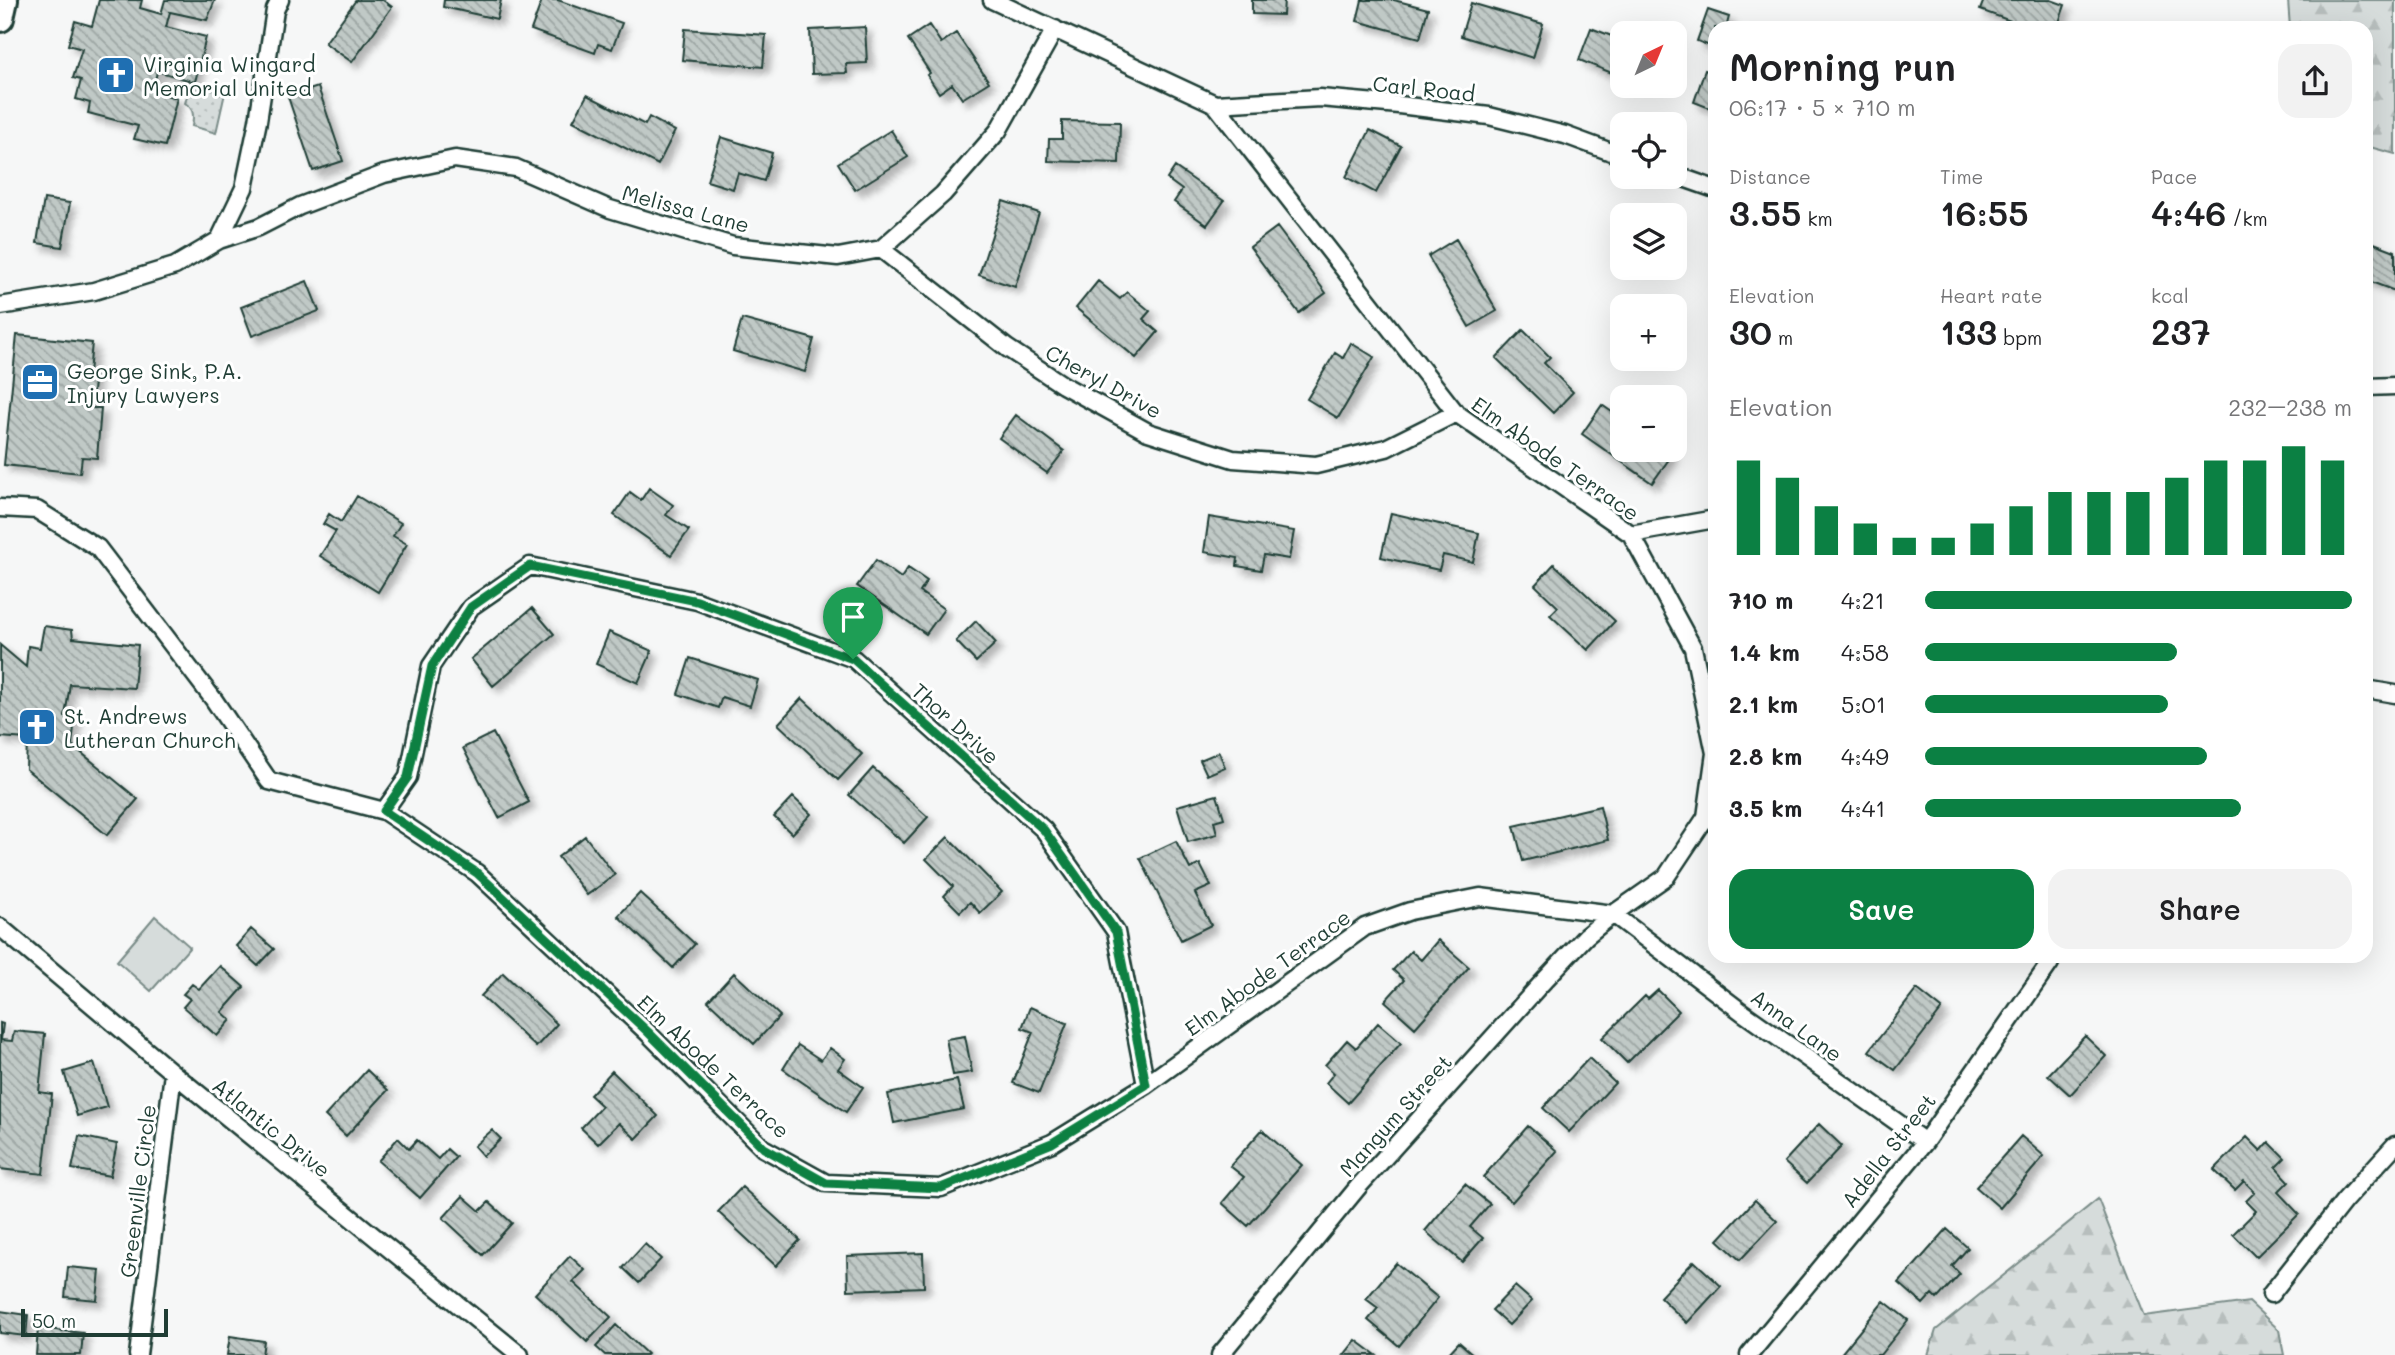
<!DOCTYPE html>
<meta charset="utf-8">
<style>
:root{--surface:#fff;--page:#f2f2f2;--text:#202124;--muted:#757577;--accent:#0b8043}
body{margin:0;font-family:Mali,sans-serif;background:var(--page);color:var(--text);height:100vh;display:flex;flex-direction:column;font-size:26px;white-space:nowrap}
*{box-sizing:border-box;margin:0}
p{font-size:23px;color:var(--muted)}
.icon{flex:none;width:38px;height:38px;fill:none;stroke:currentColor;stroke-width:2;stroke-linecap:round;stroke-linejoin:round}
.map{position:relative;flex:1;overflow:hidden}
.side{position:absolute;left:1708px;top:21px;width:665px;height:942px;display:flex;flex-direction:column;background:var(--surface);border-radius:21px;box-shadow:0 7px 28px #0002}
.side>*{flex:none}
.needle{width:46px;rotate:43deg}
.tools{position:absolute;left:1610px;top:21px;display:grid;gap:14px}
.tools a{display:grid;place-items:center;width:77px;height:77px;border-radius:14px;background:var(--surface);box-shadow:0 7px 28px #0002;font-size:35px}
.scale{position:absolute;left:21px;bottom:18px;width:147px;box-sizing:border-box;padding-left:7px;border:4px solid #1f3d34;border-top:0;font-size:19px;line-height:24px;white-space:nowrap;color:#1f3d34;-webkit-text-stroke:5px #fff;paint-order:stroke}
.pin{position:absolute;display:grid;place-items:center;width:60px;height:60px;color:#fff;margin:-72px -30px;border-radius:50% 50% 50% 0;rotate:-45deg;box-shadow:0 0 7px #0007}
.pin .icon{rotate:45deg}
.round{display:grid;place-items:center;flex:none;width:74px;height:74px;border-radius:21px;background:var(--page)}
.head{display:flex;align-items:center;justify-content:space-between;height:119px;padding:0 21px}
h1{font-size:38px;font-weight:600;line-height:52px}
.stats{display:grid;grid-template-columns:repeat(3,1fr);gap:10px;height:119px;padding:7px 21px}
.stats div{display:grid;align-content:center}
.stats b{font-size:35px;font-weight:600}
.stats small{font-size:19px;font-weight:400}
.stats p{font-size:19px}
.chart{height:196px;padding:14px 21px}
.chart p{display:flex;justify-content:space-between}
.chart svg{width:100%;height:126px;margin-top:7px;stroke:var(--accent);stroke-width:6}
.cta{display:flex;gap:14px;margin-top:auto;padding:14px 21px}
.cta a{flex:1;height:80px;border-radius:21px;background:var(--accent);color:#fff;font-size:28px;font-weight:600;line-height:80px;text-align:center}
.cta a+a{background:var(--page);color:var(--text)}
ul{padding:0 21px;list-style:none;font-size:23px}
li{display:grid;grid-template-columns:112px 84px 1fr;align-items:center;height:52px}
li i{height:18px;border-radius:9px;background:var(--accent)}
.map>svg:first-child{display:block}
.forest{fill:url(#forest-firs);stroke:#7a8c88;stroke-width:2}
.park{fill:url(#park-dots);stroke:#7a8c88;stroke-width:2}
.garden{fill:#d6dcdb;stroke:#7a8c88;stroke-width:2}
.building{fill:url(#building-back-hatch);stroke:#1f3d34;stroke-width:2;filter:url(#shadow)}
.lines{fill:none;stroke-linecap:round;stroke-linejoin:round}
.minor-casing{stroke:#1f3d34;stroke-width:21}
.primary-casing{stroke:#1f3d34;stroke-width:32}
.minor{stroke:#fff;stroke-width:16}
.primary{stroke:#fff;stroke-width:26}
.route-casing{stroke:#fff;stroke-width:14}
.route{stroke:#0b8043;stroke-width:9}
.labels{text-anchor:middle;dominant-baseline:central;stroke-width:6;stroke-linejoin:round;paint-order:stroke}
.poi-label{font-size:21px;fill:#1f3d34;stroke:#fff;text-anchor:start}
.street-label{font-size:21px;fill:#1f3d34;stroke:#fff}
</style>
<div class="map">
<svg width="2395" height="1355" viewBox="0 0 2395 1355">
<defs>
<pattern id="forest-firs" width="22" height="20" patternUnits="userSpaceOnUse" patternTransform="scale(1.75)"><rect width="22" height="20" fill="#d6dcdb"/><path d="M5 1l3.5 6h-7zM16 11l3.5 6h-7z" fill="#b7bebd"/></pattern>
<pattern id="park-dots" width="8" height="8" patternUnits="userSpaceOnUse" patternTransform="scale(1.75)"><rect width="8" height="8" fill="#d6dcdb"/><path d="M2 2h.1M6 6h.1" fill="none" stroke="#b7bebd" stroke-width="1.8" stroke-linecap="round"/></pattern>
<pattern id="building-back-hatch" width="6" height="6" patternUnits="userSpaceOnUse" patternTransform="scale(1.75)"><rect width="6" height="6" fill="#c0c9c6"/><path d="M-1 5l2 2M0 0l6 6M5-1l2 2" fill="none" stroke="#9ba4a2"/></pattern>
<filter id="shadow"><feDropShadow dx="6" dy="6" stdDeviation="3.5" flood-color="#0004"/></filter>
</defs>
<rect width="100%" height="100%" fill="#f6f7f7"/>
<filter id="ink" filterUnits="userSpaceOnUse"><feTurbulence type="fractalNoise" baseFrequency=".0143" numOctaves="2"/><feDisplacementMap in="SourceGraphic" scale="14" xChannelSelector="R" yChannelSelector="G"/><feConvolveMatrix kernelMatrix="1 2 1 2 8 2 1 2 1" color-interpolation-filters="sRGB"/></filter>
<g filter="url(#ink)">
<path class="forest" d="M2288,0H2395V154L2366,146V28H2290Z
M2098,1199L2144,1316L2249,1302L2279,1330L2284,1355H1928L1936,1330Z"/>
<path class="park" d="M191,83L225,93L216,133L192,126C194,116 194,109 185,103Z"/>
<path class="garden" d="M155,916L190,947L151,991L117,961Z"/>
<path class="building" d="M99,0H142L140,8L161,14L165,0H215L207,20L170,12L166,27L206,37L195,82L157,71L153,92L177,98L165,146L134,139L138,126L88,113L90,103L76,99L81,80L73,78L82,49L68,45L75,21L92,26Z
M356,0H383L392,7L352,62L325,43Z
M444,0H501L497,19L443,7Z
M542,0H558L622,23L612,49L598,44L595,53L531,30Z
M1252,0H1284L1283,15L1252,14Z
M1362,0H1394L1428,9L1420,38L1357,21Z
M1984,0H2051L2065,5L2057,28H2030L1980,10Z
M1471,3L1543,24L1533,58L1461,36Z
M1708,10L1729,17L1726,28H1715V48L1697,41Z
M929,25L941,43L956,33L989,82L962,99L952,84L939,93L927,75L930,73L908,39Z
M865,27L867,63L846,64L847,73L812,74L810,30Z
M1591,28L1622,40V77L1579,60Z
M685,29L766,35L763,67L682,60Z
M1705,70L1715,73V110L1694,102Z
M318,87L343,161L313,171L288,97Z
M587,95L645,125L649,117L675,131L658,165L573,121Z
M1062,121L1120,122L1119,163L1048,161L1049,139H1062Z
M891,130L908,157L855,190L838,163Z
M1370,130L1401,146L1376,193L1346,177Z
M721,137L772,153L764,181L738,173L733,189L707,181Z
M1175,167L1224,201L1207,225L1174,202L1182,190L1167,179Z
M44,199L70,203L62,247L37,243Z
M1003,201L1039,213L1015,287L979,275Z
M1277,227L1326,293L1299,313L1250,247Z
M1456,239L1497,311L1469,327L1428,256Z
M2366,240L2395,251V291L2366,280Z
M307,281L319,311L252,336L241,307Z
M1098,281L1120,299L1127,292L1150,311L1143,319L1158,332L1136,358L1076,308Z
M742,319L814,339L805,372L733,351Z
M1523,330L1550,357L1544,363L1573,392L1553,413L1496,358Z
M17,335L92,343L89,373L95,374L91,408H101L97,458L82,457L80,473L4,465Z
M1351,343L1374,357L1338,418L1307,399L1335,353L1343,358Z
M1602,405L1622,419V450H1665L1672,455L1652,483L1582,434Z
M1016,415L1064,451L1047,473L999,438Z
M649,488L673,505L666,515L689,530L671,555L614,515L630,492L641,500Z
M357,496L401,523L393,536L407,544L378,592L320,556L336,531L323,524L329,514L341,522Z
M1391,513L1479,533L1473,562L1443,555L1439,570L1381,557Z
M1209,517L1294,531L1289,559L1264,555L1261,570L1237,566L1238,558L1204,552Z
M876,560L901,578L908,568L927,581L920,592L944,609L926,634L857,586Z
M1554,564L1615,621L1588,650L1550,615L1558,607L1535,585Z
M532,608L554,634L493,686L471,659Z
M976,621L996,643L976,662L956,641Z
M44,626L72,630L73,638L138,645L134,688L70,684L65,716L75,718L72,745L138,799L107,835L26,769L27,739L0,737V645L26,667L28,646L40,648Z
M609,632L652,651L638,683L596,664Z
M690,658L758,680L750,706L722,697L718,708L678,694Z
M802,698L862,754L838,780L778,724Z
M493,733L529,802L499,818L463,748Z
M1219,752L1225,767L1207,775L1200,760Z
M873,768L928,817L904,843L849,795Z
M1217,795L1224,818L1214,821L1217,834L1188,842L1177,806Z
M793,797L811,814L792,834L774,817Z
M1600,806L1608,840L1523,861L1514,826Z
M585,836L615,875L587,895L558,857Z
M948,837L1002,892L980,913L970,902L960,912L944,896L953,886L926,859Z
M1176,841L1190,869L1200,864L1211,886L1195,893L1211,925L1181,940L1140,858Z
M640,893L695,944L673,968L618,916Z
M251,929L274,949L258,966L236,946Z
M1438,940L1469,967L1415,1028L1385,1001L1404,980L1393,970L1411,951L1421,960Z
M220,966L244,987L222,1012L231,1020L217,1036L183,1007L190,999L183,994L192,984L199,989Z
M503,973L557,1024L536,1047L481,996Z
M734,973L780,1016L754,1044L708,1001Z
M1917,989L1942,1009L1895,1070L1869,1051Z
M1658,990L1679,1011L1627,1063L1602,1038L1645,996L1648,999Z
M1030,1007L1067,1023L1039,1093L1013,1083L1033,1032L1022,1028Z
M0,1023L3,1024L1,1040L12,1041L14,1031L45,1034L39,1092L52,1094L43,1174L0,1169Z
M1378,1023L1401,1043L1348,1103L1326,1083L1334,1073L1325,1065L1347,1040L1356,1048Z
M965,1036L972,1072L953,1075L946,1039Z
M2085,1036L2106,1056L2070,1095L2048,1075Z
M798,1045L821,1060L830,1048L845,1059L838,1069L863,1087L846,1112L783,1069Z
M1589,1058L1615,1083L1569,1132L1543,1108Z
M94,1063L107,1107L77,1116L64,1072Z
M367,1070L388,1090L346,1136L325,1116Z
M612,1071L658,1116L636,1139L619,1123L598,1144L581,1128L602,1106L590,1095Z
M957,1080L964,1109L894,1123L888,1094Z
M1819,1124L1842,1146L1807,1183L1784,1162Z
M1528,1126L1557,1151L1512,1202L1483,1177Z
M492,1130L501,1139L483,1156L474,1146Z
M1262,1130L1302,1165L1248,1226L1222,1203L1244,1177L1230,1166Z
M79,1136L117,1144L110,1176L72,1169Z
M2021,1136L2044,1156L2000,1208L1976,1187Z
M2247,1137L2261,1151L2269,1142L2285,1158L2276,1167L2289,1181L2278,1192L2299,1214L2256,1257L2233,1234L2256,1211L2246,1201L2255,1192L2244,1181L2235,1190L2214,1170Z
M398,1138L409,1149L417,1140L438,1159L447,1149L456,1157L420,1198L378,1161Z
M1465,1184L1490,1204L1470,1227L1483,1238L1462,1262L1425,1231Z
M742,1187L800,1240L776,1266L718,1212Z
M463,1196L480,1211L489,1202L512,1223L483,1255L443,1218Z
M1755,1200L1777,1221L1740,1260L1718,1240Z
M1947,1229L1968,1248L1952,1266L1960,1274L1937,1299L1932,1294L1923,1304L1899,1283Z
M645,1244L661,1259L639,1283L623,1268Z
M923,1253L924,1287L848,1290L847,1256Z
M570,1256L585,1270L573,1282L611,1317L587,1342L535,1294Z
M1694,1261L1721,1286L1687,1323L1660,1297Z
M1396,1263L1438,1298L1399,1346L1368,1320L1378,1308L1366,1299Z
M68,1267L100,1270L97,1300L65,1297Z
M1515,1286L1532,1301L1509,1325L1492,1310Z
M1884,1301L1908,1320L1880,1355H1840Z
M0,1311L28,1315L26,1336L0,1333Z
M616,1325L647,1354L646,1355H605L596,1347Z
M38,1328L83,1333L81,1355H36Z
M230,1336L264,1341L262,1355H227Z
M1356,1340L1376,1355H1344Z
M1459,1342L1474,1355H1447Z"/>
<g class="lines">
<defs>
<path id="minor" d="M1215,104L1320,98L1399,105L1489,116L1565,135L1622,156
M1675,175L1715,189
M219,240L259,227L300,206L384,174L455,159L516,168L610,209L733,246L838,257L881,249L943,194L998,131L1055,29
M881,249L1007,348L1063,385L1148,432L1233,459L1316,465L1386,448L1456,413
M0,306L94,291L175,266L219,240L244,188L258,121L275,10L280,0
M2366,387L2395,386
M0,508L37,510L98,548L214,700L269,781L384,811L477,873L648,1033L763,1148L826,1183L941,1188L1052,1143L1146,1085L1365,927L1410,911L1480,897L1613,914L1666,877L1706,817L1715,753L1693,648L1631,534L1456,413L1215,104L992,0
M1631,534L1715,519
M2366,689L2395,694
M384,811L408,777L431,666L471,607L530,566L697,601L854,659L1044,830L1116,932L1146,1085
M0,927L173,1073L520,1355
M2271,1294L2344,1201L2395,1145
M138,1355L173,1073
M1220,1355L1359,1186L1541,984L1586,936L1613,914L1742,1012L1925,1142
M1749,1355L1925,1142L2050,963"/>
<path id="primary" d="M0,18L4,0"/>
</defs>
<use href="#minor" class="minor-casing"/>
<use href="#primary" class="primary-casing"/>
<use href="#minor" class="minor"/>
<use href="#primary" class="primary"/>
</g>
</g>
<g class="lines" filter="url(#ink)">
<defs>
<path id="route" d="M530,566L697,601L853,659L1044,830L1116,932L1146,1085L1052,1143L941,1188L826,1183L764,1148L648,1032L477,873L384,811L408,777L432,666L471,607Z"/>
</defs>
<use href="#route" class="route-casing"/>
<use href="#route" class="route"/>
</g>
<defs>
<symbol id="church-square" viewBox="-11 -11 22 22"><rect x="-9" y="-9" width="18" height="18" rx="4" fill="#1f6fb2" stroke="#fff"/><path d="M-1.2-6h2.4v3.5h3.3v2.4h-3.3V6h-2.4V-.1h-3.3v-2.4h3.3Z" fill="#fff"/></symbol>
<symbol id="office-square" viewBox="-11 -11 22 22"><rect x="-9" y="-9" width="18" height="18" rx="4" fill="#1f6fb2" stroke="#fff"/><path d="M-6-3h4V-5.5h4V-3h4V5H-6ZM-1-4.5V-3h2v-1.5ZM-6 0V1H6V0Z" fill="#fff"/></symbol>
</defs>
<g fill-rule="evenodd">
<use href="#church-square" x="94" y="53" width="44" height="44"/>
<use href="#office-square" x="18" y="360" width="44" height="44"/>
<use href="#church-square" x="15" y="705" width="44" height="44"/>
</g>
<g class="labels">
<g class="poi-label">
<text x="143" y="63">Virginia Wingard<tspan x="143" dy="24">Memorial United</tspan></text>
<text x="67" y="370">George Sink, P.A.<tspan x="67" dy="24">Injury Lawyers</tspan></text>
<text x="64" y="715">St. Andrews<tspan x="64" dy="24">Lutheran Church</tspan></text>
</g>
<g class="street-label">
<text transform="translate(1424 88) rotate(6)">Carl Road</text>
<text transform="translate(686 208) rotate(15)">Melissa Lane</text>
<text transform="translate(1104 381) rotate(29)">Cheryl Drive</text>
<text transform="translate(1556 458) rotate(35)">Elm Abode Terrace</text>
<text transform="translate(956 723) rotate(42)">Thor Drive</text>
<text transform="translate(1267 972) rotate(-36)">Elm Abode Terrace</text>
<text transform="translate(1797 1025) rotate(36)">Anna Lane</text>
<text transform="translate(714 1066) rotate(43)">Elm Abode Terrace</text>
<text transform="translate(1395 1115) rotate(-48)">Mangum Street</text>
<text transform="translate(272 1127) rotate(39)">Atlantic Drive</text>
<text transform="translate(1888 1150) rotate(-52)">Adella Street</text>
<text transform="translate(137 1191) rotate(-83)">Greenville Circle</text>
</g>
</g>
</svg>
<div class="tools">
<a><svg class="needle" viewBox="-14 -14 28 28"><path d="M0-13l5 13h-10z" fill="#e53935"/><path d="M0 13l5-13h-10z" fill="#757577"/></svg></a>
<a><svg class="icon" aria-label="locate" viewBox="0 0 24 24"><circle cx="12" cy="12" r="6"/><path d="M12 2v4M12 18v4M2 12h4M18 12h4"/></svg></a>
<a><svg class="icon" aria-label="layers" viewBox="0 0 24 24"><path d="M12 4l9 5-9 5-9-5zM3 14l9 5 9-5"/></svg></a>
<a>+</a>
<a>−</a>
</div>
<div class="scale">50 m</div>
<div class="pin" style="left:853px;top:659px;background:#1e9e55"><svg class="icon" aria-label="arrive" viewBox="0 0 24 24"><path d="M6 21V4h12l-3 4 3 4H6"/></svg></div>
<section class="side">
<div class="head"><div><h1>Morning run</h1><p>06:17 · 5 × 710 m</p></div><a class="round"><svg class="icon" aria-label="share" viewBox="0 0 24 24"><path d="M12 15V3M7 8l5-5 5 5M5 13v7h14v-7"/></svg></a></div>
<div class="stats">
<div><p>Distance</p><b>3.55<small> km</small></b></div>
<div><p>Time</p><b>16:55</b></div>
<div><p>Pace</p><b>4:46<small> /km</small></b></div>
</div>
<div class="stats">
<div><p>Elevation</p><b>30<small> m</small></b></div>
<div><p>Heart rate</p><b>133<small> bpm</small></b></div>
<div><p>kcal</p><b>237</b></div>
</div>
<div class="chart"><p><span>Elevation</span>232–238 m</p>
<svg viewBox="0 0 160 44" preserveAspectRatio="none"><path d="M5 44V11M15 44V17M25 44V27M35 44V33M45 44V38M55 44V38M65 44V33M75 44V27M85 44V22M95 44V22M105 44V22M115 44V17M125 44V11M135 44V11M145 44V6M155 44V11"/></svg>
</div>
<ul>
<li><b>710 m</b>4:21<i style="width:100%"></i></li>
<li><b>1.4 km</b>4:58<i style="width:59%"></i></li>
<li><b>2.1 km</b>5:01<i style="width:57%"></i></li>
<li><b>2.8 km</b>4:49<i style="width:66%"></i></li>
<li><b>3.5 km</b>4:41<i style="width:74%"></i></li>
</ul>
<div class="cta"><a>Save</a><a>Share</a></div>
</section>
</div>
